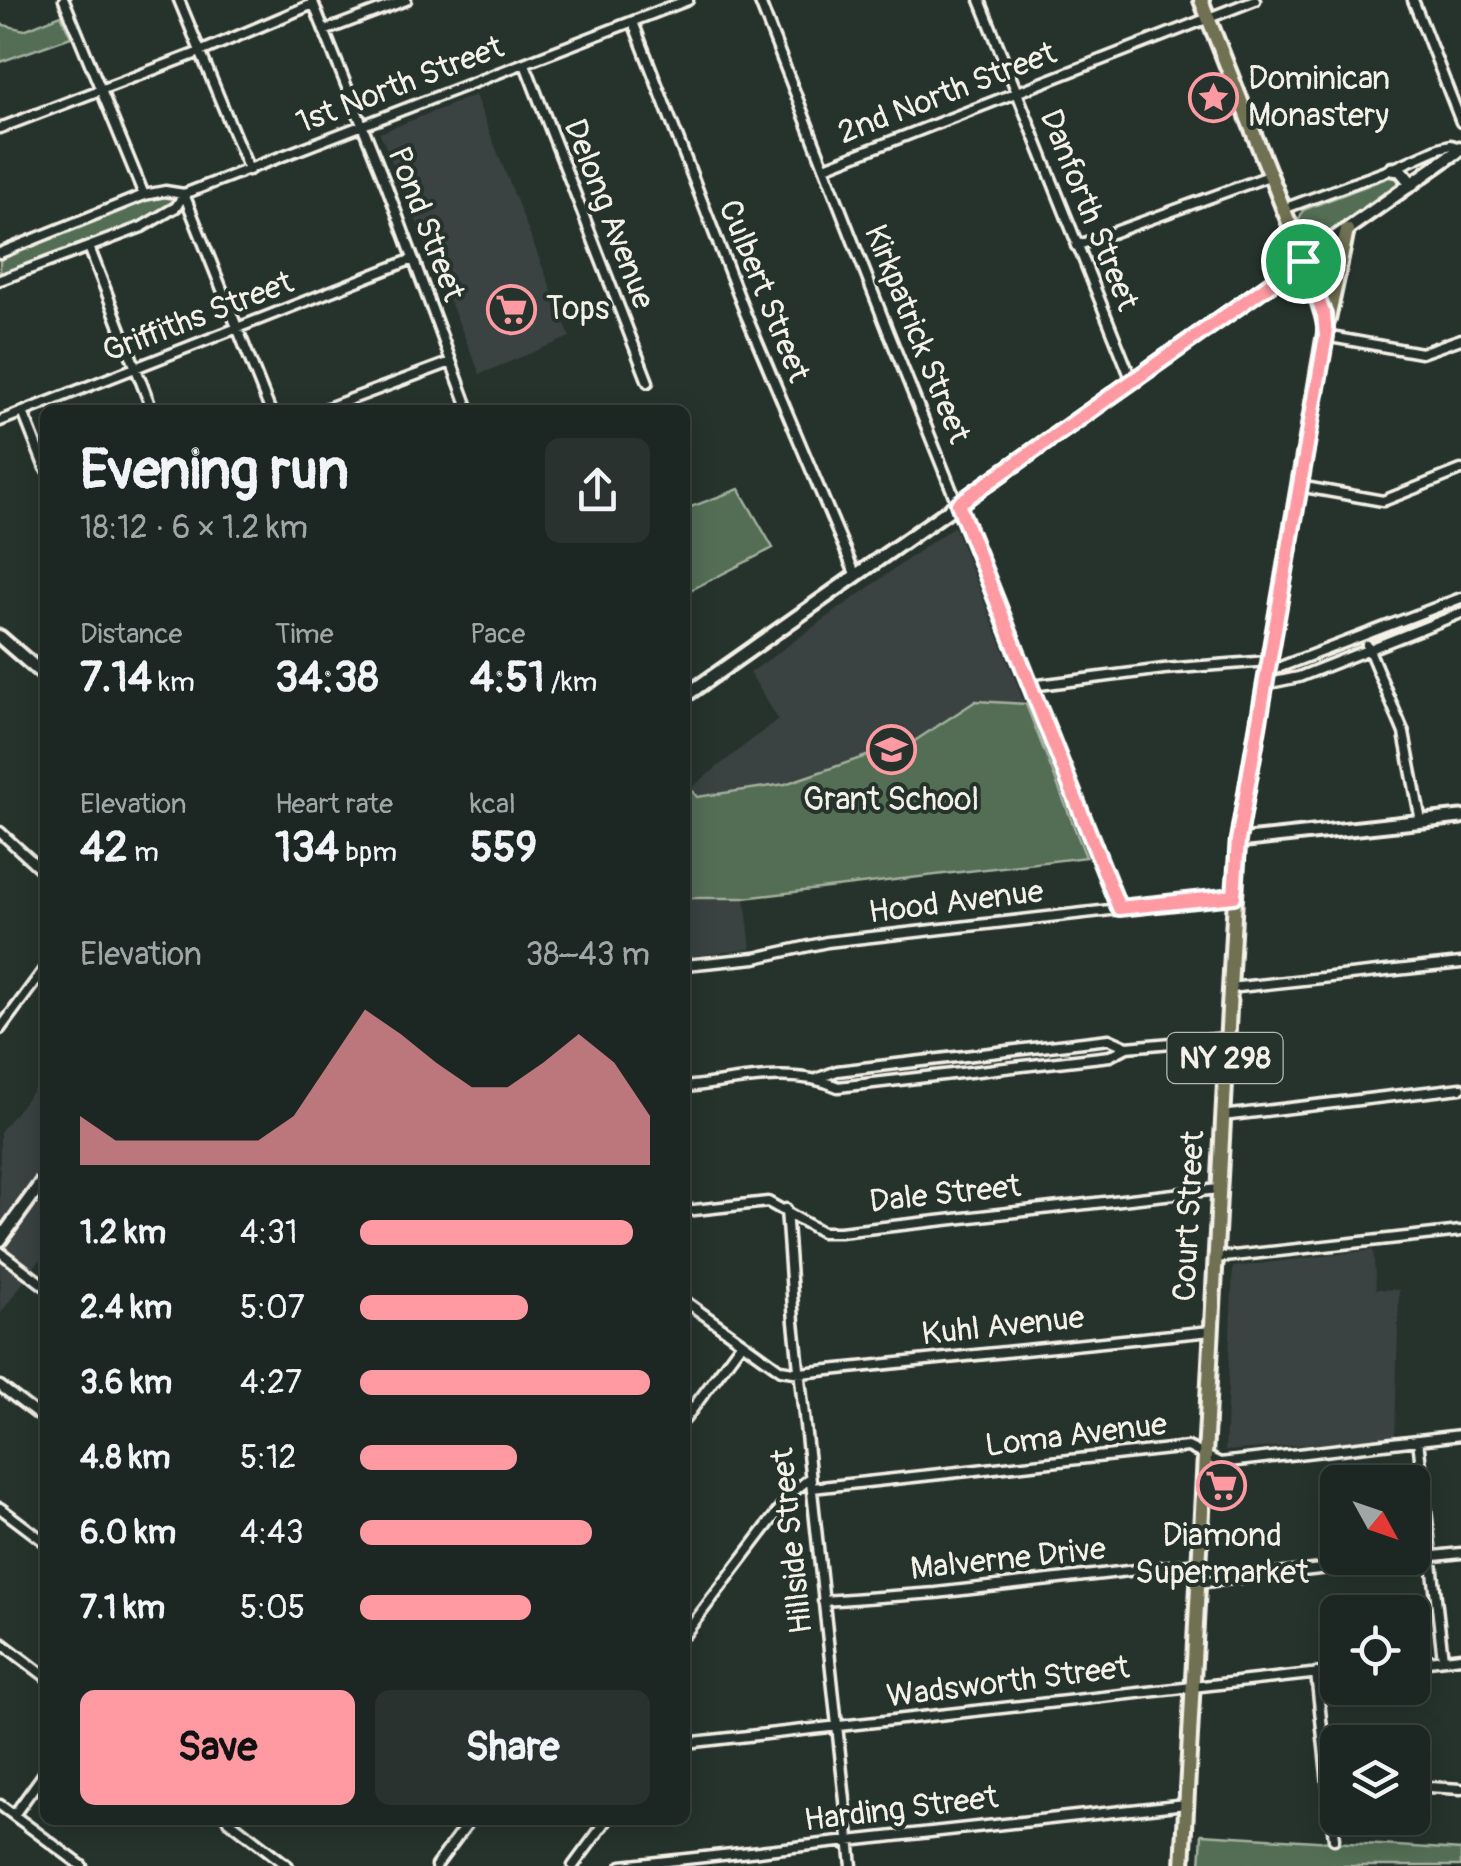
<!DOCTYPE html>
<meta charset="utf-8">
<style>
:root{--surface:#1c2622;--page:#29322f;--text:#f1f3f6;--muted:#a0a5a5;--line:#3a4340;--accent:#ff9aa2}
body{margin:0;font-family:Pangolin,sans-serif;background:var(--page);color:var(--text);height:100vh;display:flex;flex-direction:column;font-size:38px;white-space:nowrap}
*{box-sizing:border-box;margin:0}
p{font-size:32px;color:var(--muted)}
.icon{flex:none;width:55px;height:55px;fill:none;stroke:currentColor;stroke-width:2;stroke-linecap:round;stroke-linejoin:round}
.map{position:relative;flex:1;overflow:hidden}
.drawer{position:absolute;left:40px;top:405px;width:650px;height:1420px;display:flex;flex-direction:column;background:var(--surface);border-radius:15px;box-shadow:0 5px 25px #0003,0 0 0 2px var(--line)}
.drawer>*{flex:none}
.needle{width:65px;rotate:130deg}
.fabs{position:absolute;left:1320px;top:1465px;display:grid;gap:20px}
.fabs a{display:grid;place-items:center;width:110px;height:110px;border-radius:15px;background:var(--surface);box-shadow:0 5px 25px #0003,0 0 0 2px var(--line);font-size:50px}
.pin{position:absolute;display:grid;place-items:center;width:85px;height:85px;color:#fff;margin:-42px;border:5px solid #fff;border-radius:50%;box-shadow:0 2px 10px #0007}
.round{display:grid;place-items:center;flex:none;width:105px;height:105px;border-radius:15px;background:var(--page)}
.overview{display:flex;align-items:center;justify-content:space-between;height:170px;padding:0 40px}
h1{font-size:55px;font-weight:700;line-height:75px}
.stats{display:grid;grid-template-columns:repeat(3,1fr);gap:15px;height:170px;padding:10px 40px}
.stats div{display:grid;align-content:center}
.stats b{font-size:42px;font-weight:700}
.stats small{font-size:28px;font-weight:400}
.stats p{font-size:28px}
.chart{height:280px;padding:20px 40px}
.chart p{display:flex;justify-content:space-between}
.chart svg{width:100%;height:180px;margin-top:10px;fill:var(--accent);opacity:.7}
.primary-button{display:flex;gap:20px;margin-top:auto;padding:20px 40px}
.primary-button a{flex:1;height:115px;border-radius:15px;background:var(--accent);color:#111;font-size:40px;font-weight:700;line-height:115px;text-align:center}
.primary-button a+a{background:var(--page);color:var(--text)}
ul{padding:0 40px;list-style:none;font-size:32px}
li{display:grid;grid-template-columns:160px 120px 1fr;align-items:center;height:75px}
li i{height:25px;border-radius:12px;background:var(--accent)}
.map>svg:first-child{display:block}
.built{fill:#3b4242}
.green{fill:#536e55;stroke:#a4b09e;stroke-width:2.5}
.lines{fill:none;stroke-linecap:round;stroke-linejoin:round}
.street-casing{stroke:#f4f1e8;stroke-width:15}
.secondary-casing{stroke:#f4f1e8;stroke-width:19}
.primary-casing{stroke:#f4f1e8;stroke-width:20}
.street{stroke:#26332d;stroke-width:8}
.secondary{stroke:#26332d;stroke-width:11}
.primary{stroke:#706f52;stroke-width:12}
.route-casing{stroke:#fff;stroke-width:20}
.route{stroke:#ff9aa2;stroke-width:12}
.labels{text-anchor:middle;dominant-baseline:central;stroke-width:8;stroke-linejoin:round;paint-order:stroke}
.shield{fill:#26332d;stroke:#b6b8b0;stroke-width:2.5}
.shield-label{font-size:30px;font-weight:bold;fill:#f4f1e8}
.poi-label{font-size:32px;fill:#f4f1e8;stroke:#26332d;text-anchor:start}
.street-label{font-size:32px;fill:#f4f1e8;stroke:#26332d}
</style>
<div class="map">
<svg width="1461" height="1866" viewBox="0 0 1461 1866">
<rect width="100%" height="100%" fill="#26332d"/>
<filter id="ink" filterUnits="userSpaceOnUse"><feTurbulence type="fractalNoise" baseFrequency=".01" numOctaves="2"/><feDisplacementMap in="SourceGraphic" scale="20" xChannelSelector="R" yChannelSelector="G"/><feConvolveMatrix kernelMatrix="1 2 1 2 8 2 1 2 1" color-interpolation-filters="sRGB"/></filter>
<g filter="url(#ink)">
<path class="built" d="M475,95L570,337L480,374L380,133Z
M954,526L1086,857L745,898L751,949L690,956L685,927V781L691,788L778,719L750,673Z
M45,1075V1253L0,1314V1132Z
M1373,1250L1376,1289L1399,1290L1395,1437L1225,1451L1233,1267Z"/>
<path class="green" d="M61,15L71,37L0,62V24L24,30Z
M1397,174L1404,180L1402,182L1318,242L1307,238L1299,220L1303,210Z
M171,196L175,202C149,227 38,264 0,276V258L145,201Z
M739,489L773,548L685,593V509Z
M976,701L1026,704L1086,857L744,898H685V782L697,797L785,784L878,752L893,755Z
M1202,1834L1461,1850V1866H1200Z"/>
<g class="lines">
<defs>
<path id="street" d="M64,0L144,195
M179,0L249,170
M312,0L387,187L469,410
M759,0L888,331L1119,908
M980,0L1132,381
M1413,0L1461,122
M633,22L746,315L856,576
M324,31L406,0
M525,64L648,382
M0,128L200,52L313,4
M825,167L1255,0
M184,194L270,410
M1283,209L1392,169L1439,148L1451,145L1461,148
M1076,246L1269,176
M89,247L152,410
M0,253L144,195L165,191L184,194L688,0
M0,280L142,227L176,207L184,194
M1325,336L1421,353L1461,339
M322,410L451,362
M23,412L45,468
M0,421L413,259
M1299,486L1383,501L1461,470
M1367,645L1404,733L1421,821
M1267,672L1461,598
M1265,684L1299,677L1461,613
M1031,686L1164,669L1269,661
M0,832L45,873
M685,965L755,958L827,942L1234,896
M1229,988L1461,963
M0,1029L45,968
M819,1078L837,1071L1109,1039L1127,1047
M685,1087C734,1082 792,1066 838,1087L1110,1056L1127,1047L1227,1038
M1222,1116L1461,1088
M786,1209L794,1322L852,1866
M685,1211L768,1202L822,1232H840L1218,1189
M0,1252L45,1286
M1215,1258L1461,1231
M685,1301L781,1370L800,1373L1211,1331
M0,1386L45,1420
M685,1419L742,1342
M1418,1440L1443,1659
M812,1488L1188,1447L1220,1463L1461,1435
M0,1508L45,1542
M1197,1583L1461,1553
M823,1601L936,1593L1198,1563
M685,1634L792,1493L810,1478
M0,1642L45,1676
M1412,1663L1461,1657
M1316,1673L1334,1839
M685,1743L1338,1671
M1412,1786L1461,1789
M0,1805L82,1866
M14,1815L45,1772
M228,1820L288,1866
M436,1866L470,1820
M573,1866L607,1820
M622,1866L1186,1804"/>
<path id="secondary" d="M1392,169L1400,170L1412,184
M0,637L45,676
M685,696L1461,149
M1238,841L1461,817
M0,1240L45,1178"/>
<path id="primary" d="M1328,320L1347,230
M1183,1866L1238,841L1326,327L1316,291L1201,0"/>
</defs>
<use href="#street" class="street-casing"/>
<use href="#secondary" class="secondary-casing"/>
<use href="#primary" class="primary-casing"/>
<use href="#street" class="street"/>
<use href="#secondary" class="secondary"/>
<use href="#primary" class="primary"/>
</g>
</g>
<g class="lines" filter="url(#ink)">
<defs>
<path id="route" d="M1303,261L1324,315L1326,336L1238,841L1234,896L1119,908L958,504Z"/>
</defs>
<use href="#route" class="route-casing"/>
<use href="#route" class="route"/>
</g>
<defs>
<symbol id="sight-ring" viewBox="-11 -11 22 22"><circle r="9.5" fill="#26332d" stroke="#ff9aa2" stroke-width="1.5"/><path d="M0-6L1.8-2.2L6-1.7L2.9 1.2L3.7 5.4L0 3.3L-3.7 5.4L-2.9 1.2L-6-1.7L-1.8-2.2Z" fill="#ff9aa2"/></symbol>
<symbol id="supermarket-ring" viewBox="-11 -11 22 22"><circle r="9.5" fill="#26332d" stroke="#ff9aa2" stroke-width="1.5"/><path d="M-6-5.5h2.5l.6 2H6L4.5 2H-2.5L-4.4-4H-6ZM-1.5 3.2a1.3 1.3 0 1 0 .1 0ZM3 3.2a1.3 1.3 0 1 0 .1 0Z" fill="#ff9aa2"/></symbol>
<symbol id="school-ring" viewBox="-11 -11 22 22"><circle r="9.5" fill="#26332d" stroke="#ff9aa2" stroke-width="1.5"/><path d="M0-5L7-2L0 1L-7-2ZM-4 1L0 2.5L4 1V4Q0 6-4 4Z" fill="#ff9aa2"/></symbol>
</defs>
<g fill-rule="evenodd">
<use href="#sight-ring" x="1186" y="70" width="55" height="55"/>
<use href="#supermarket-ring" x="484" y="282" width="55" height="55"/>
<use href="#school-ring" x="864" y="722" width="55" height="55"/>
<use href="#supermarket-ring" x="1194" y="1458" width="55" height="55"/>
</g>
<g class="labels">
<rect class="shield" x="1167.5" y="1033" width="115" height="50" rx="8"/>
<g class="shield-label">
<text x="1225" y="1058">NY 298</text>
</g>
<g class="poi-label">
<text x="1248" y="79">Dominican<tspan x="1248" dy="37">Monastery</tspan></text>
<text x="546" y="309">Tops</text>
<text x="891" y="800" text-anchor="middle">Grant School</text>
<text x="1222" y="1536" text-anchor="middle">Diamond<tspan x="1222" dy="37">Supermarket</tspan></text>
</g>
<g class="street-label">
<text transform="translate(400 85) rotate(-21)">1st North Street</text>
<text transform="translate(947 93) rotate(-21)">2nd North Street</text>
<text transform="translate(1089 210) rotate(68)">Danforth Street</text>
<text transform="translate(609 214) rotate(69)">Delong Avenue</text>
<text transform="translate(426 224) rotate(69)">Pond Street</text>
<text transform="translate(764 291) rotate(68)">Culbert Street</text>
<text transform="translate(198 317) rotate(-21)">Griffiths Street</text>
<text transform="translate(917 334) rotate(68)">Kirkpatrick Street</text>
<text transform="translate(956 902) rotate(-7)">Hood Avenue</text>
<text transform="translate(945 1194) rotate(-6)">Dale Street</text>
<text transform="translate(1189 1216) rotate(-87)">Court Street</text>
<text transform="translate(1003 1326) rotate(-6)">Kuhl Avenue</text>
<text transform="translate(1076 1435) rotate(-7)">Loma Avenue</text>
<text transform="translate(792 1541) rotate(-96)">Hillside Street</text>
<text transform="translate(1008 1559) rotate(-6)">Malverne Drive</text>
<text transform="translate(1008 1682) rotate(-7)">Wadsworth Street</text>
<text transform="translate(901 1809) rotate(-7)">Harding Street</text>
</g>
</g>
</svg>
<div class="fabs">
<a><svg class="needle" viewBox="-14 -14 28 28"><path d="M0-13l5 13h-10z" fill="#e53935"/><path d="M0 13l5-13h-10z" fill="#a0a5a5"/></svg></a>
<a><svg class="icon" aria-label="locate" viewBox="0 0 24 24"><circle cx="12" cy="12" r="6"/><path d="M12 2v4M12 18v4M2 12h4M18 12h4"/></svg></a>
<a><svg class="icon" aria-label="layers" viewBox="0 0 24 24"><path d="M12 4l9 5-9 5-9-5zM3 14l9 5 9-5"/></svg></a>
</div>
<div class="pin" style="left:1303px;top:261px;background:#1e9e55"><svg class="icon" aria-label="arrive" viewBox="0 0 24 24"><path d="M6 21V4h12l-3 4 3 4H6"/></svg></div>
<section class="drawer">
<div class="overview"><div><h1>Evening run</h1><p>18:12 · 6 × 1.2 km</p></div><a class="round"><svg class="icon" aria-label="share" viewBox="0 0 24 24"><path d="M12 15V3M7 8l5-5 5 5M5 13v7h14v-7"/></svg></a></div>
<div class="stats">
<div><p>Distance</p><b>7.14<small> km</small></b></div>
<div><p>Time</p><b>34:38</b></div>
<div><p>Pace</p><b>4:51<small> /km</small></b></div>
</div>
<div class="stats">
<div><p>Elevation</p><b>42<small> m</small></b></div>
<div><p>Heart rate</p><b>134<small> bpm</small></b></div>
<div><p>kcal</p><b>559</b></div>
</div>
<div class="chart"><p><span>Elevation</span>38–43 m</p>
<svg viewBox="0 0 160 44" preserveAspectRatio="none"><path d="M0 44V32L10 38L20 38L30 38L40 38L50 38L60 32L70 19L80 6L90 12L100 19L110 25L120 25L130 19L140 12L150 19L160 32V44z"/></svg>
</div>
<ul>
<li><b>1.2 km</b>4:31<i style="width:94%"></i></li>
<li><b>2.4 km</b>5:07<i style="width:58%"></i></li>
<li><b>3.6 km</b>4:27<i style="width:100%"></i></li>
<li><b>4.8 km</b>5:12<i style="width:54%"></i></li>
<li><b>6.0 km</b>4:43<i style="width:80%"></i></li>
<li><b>7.1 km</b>5:05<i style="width:59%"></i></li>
</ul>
<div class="primary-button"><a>Save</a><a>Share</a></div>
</section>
</div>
